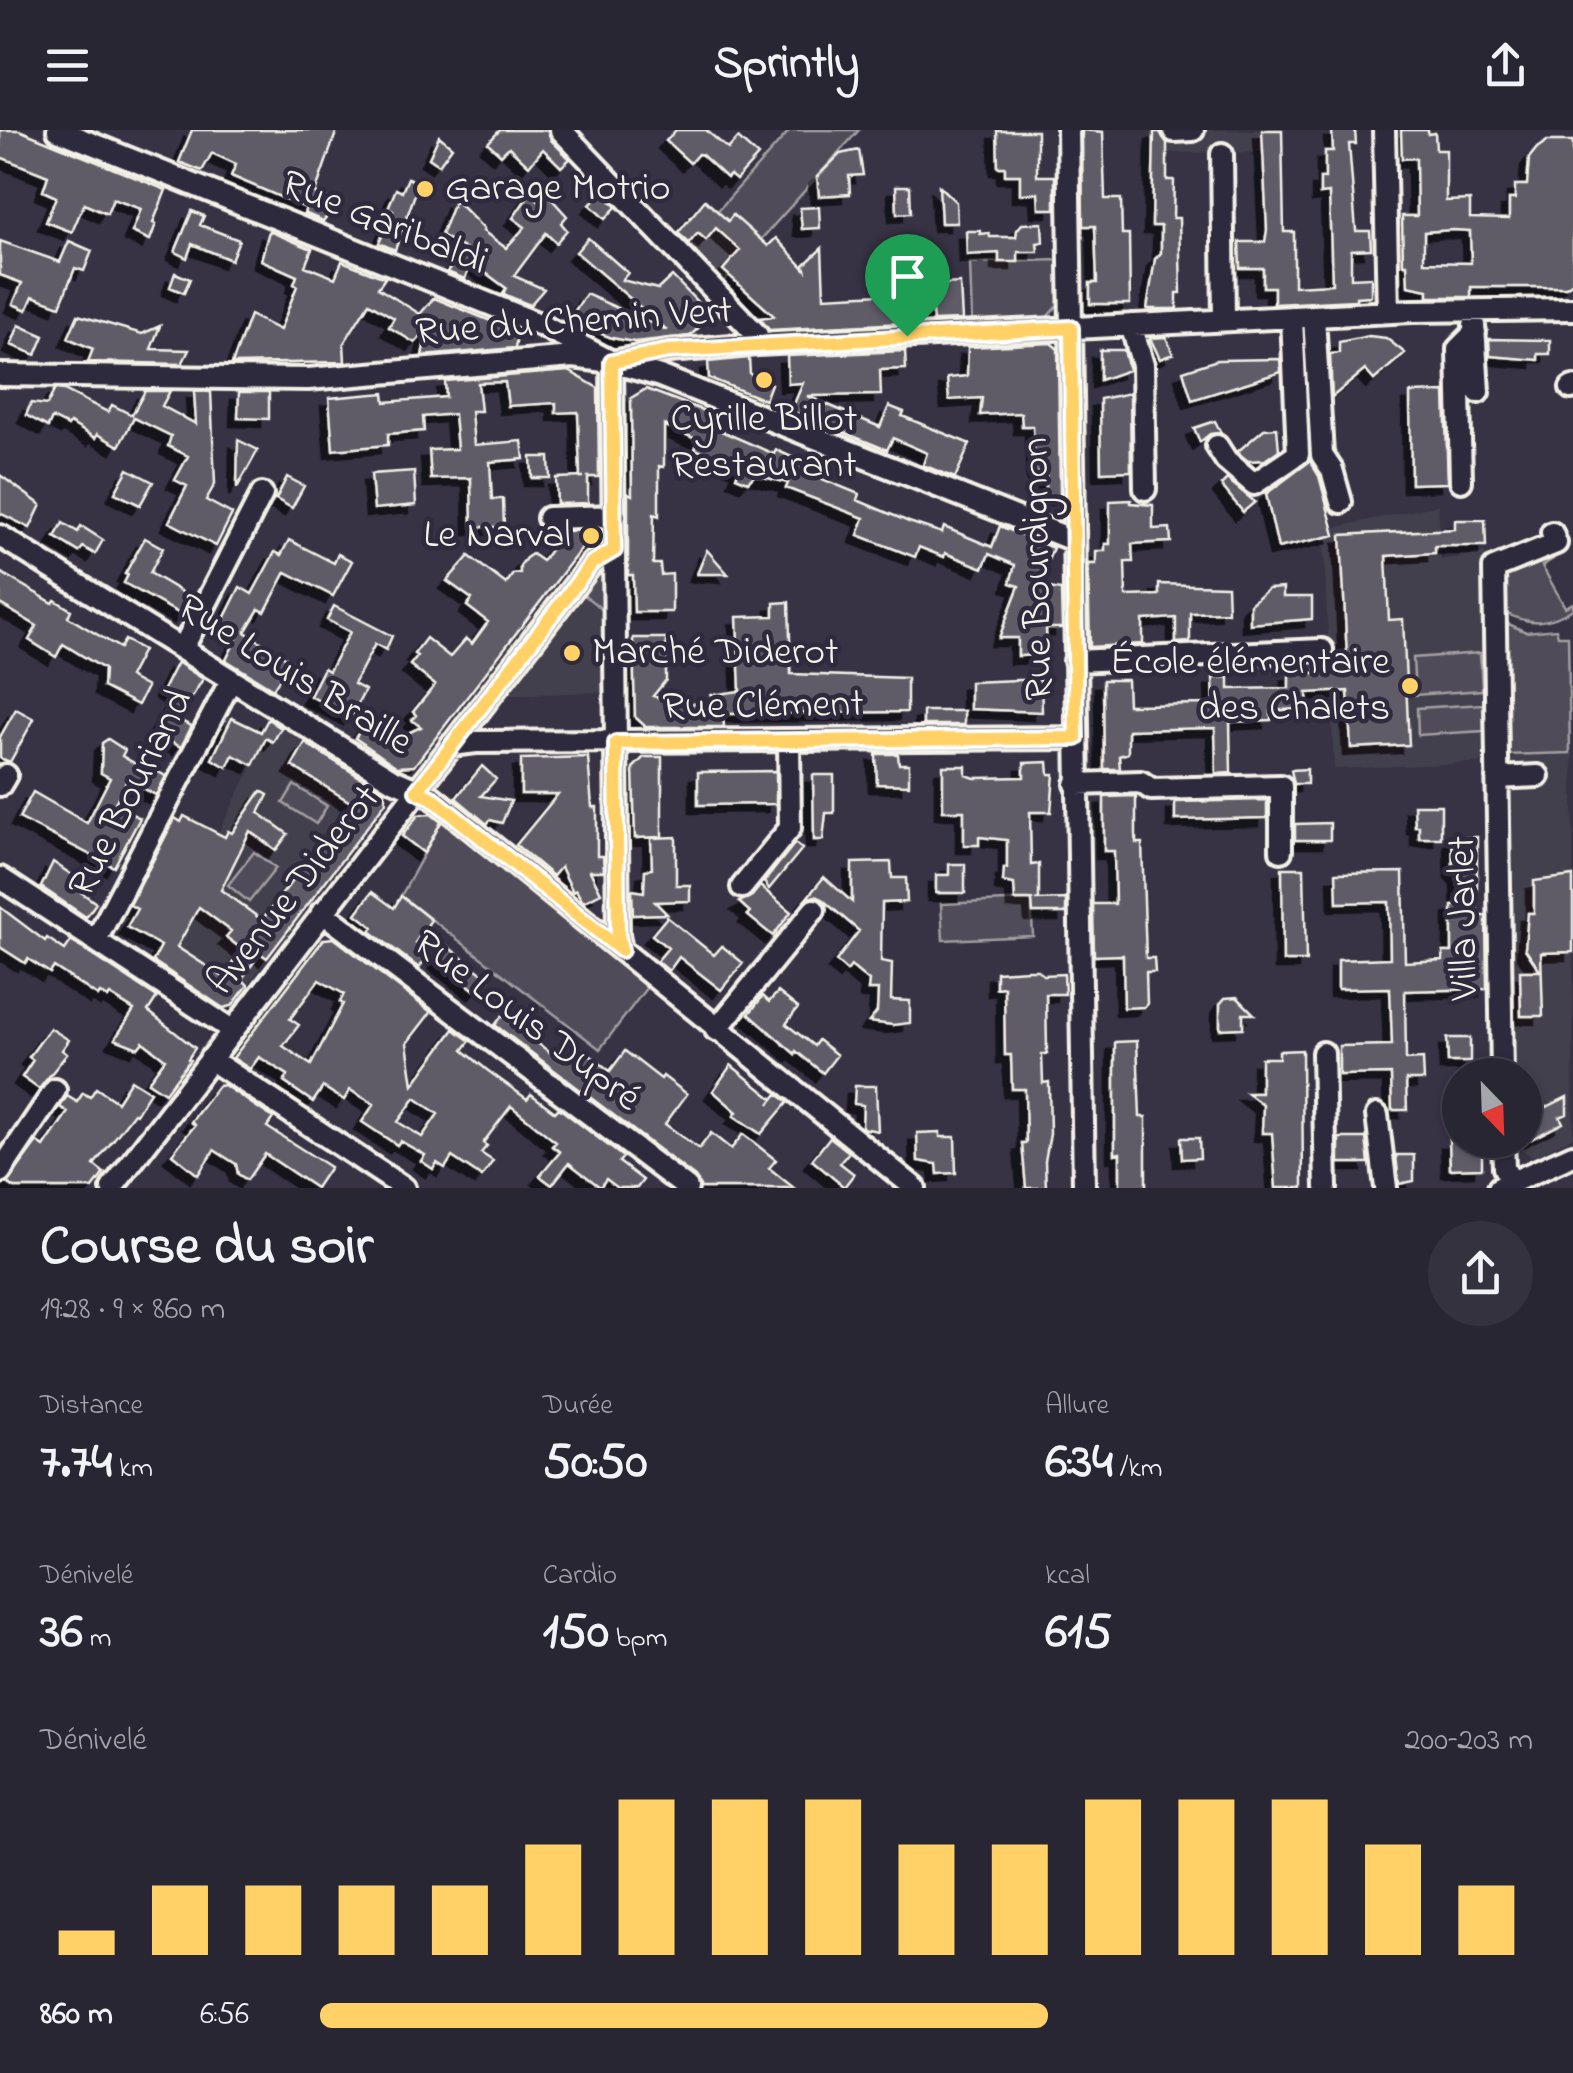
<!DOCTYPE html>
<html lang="fr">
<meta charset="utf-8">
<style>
:root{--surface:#292633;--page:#35323f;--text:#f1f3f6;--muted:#a5a5ac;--line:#45434e;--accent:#ffd166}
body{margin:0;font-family:"Indie Flower",sans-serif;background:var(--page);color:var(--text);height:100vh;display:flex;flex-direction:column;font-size:38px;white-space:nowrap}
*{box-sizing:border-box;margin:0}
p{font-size:32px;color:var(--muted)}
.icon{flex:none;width:55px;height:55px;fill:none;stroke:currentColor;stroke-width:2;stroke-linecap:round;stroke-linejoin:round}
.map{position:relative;height:1058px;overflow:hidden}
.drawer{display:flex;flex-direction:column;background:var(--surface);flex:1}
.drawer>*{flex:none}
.needle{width:65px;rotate:157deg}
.controls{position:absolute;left:1442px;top:928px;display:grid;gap:20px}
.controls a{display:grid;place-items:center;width:100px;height:100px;border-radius:50%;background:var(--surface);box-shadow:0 2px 8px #0004,0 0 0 2px var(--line);font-size:50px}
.pin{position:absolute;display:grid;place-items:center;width:85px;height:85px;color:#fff;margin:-102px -42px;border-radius:50% 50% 50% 0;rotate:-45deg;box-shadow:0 0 10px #0007}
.pin .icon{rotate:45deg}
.round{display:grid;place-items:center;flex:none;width:105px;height:105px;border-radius:52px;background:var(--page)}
.overview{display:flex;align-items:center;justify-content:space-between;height:170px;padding:0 40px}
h1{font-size:55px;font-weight:700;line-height:75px}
.figures{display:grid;grid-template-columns:repeat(3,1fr);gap:15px;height:170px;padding:10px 40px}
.figures div{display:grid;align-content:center}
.figures b{font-size:50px;font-weight:700}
.figures small{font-size:28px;font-weight:400}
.figures p{font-size:28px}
.chart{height:280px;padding:20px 40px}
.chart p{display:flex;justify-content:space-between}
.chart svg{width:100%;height:180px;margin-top:10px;stroke:var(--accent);stroke-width:6}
ul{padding:0 40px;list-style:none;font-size:32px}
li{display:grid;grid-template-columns:160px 120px 1fr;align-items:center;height:75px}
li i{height:25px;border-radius:12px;background:var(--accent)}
header{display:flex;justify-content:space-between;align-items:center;height:130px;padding:0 40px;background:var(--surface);font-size:45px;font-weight:700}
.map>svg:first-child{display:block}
.built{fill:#433f4e}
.green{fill:#504b59;stroke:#a29ea0;stroke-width:2.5}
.building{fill:#5f5c67;stroke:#f4f1e8;stroke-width:2.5;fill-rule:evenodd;filter:url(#shadow)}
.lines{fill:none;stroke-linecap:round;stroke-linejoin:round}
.minor-casing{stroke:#f4f1e8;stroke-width:28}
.minor{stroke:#2f2a3d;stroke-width:20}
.route-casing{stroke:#fff;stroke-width:20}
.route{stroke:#ffd166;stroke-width:12}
.poi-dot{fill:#ffd166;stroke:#2f2a3d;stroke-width:4}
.labels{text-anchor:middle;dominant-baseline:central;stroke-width:9;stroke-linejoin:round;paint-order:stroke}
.poi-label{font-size:40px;fill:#f4f1e8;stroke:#2f2a3d;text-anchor:start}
.street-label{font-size:40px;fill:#f4f1e8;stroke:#2f2a3d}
</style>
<header><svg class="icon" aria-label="menu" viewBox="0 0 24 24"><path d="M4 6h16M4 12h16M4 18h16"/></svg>Sprintly<svg class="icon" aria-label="share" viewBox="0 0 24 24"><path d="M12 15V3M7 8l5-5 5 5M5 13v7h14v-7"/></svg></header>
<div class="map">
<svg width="1573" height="1058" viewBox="0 0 1573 1058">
<defs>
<filter id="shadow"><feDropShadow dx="-8" dy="8" stdDeviation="0" flood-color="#0009"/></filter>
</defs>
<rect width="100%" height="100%" fill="#373244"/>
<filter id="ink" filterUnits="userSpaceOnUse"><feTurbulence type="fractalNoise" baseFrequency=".01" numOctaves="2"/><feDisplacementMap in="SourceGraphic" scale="20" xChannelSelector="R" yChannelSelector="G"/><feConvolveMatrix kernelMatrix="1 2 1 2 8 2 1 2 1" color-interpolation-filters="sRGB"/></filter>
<g filter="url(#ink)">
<path class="built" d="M1166,0H1283V22L1167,23Z
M1438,375L1441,430L1485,422L1492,632L1334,639L1323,400Z
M580,462L608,484L609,562L503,565Z
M274,593L384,662L386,672L232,876L223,878L153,831Z
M1573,622V1007L1532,1027L1516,1015V1010H1525V945H1514L1506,625Z"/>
<path class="green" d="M790,0H859L723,152L688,114Z
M1058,130V175L1046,188L972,192L970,133Z
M1550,426L1553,429L1542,436L1565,477L1573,473V479C1549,494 1529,496 1504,482L1500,443Z
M604,436L607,439L608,484L580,462L599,437Z
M1500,490L1526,502L1556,499L1558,506H1568L1570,623L1506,625Z
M1480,523L1482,560L1415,565L1413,528Z
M1483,574L1484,601L1418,605L1417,578Z
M294,655L327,676L316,694L283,673Z
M442,691L647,857L600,919L401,766Z
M254,722L276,738L249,772L228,755Z
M1031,770L1033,806L943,810L941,774Z"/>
<path class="building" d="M0,0H19L166,60L153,93L156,94L150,110L132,102L141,79L113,69L107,84L84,74L72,102L46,92L56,67L43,61L48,46L0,27Z
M192,0H337L315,63L335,71L330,83L323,91L304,83L306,78L231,46L236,34L212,23L202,41L179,32Z
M500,0H548L551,10L570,29L561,37L543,19L529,36L509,17L501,25L488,13Z
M676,0H706L728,19L738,8L758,26L736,50L730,45L727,48L702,25L698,24L690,33L666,11Z
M1082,0L1103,2L1105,69H1121L1122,104H1129L1130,174H1090V153H1097L1095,96H1083Z
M1262,0H1282L1284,102H1294V156L1332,154L1329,63L1320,64V48H1325V21H1333L1332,0H1355L1356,14H1349L1356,101H1370L1371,119L1351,120V148L1371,147V166L1356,167V170L1274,174V157H1263V138H1240L1239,112H1265L1267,100Z
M1401,0H1428V4L1435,3L1436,20H1446V71L1470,70V88L1509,89V69H1515V55H1527L1529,28L1537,18L1547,11H1573V152L1566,157H1471V167H1428V160L1408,156L1407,134H1403L1402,86H1417L1416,28L1402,29ZM1453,100L1470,101L1471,133L1424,132V102Z
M997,1H1037V46H1055V79H1039L1038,63L1020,64V45H1005V37H998Z
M1154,2H1160L1167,13V50H1174L1173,88H1179L1181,163H1177V179H1147L1155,129L1161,123V96H1152Z
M439,6L452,17L439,35L429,28Z
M859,20L863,45L849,46L850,64L819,66L817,47L840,24Z
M408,48L419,53L395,120L379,113L393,81L388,78L396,59L402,62Z
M896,56H910L911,83L897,84Z
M939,56L956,72L957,93H941Z
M531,62L539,71L546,63L567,86L561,93L567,100L556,113L546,103L514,146L544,159L530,175L503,164L506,158L471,132L465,149L447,142L465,119L441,105L455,70L484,99L483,101L506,118L525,97L513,88Z
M602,62L616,77L605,89L590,75Z
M705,70L728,91L733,85L768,116L776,108L805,139L804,135L822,118L824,167L882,164V161H895L894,145H901L900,142H920L921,146L945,145V154L960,153L962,190L933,191L932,180L902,182L903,193L769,200L760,188L774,186L723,140L740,120L716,98L706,110L698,103L689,113L678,103Z
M819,77L820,98L802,99L800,78Z
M192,81L204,86L200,95L239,110L231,130L192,114L187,128L175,122Z
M1042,93L1043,112L1037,113L1038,122H1018V132H999V123L967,125L966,101H980V104L989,103L990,107H1016L1017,100L1022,94Z
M269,101L312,119L305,136L335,148L342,131L385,148L378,158L420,184L434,168L518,202L515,218L422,226L427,200L415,213L389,197L394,188L369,173L344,213L345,232L232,234L250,185L280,200L297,156L294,154L297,146L261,130Z
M588,108L628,143L622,150L658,159L672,146L711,186L690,206L634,212L612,208L568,191L586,164L667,200L576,122Z
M0,111L60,132L69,111L92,121L84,141L75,138L60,176L33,166L27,180L13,174L22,153L0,145Z
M175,143L190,149L184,163L170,157Z
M78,185L142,204L160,196L151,219L189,220L182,234L88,232L93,219L68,208Z
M19,195L44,206L36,225L11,215Z
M1369,206L1386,208L1405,223L1374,250L1365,240L1332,267L1330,224L1339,223V212Z
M1166,207L1173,224L1160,229L1150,208Z
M1489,209L1550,210V224H1538V230L1490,226Z
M1051,213L1058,219L1060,367H1046V343H1035L1033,296H1022L1021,283L980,285L982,268L949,270L947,248L967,246L968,217Z
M1100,220H1124L1129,240L1100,250Z
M905,221L906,239L880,240L881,265L807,266L880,297L889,276L904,282L902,286L970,314L955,348L923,335L927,323L893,308L887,320L791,281L803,253L788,254L787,226Z
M749,228L750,244L771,254L765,270L709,248L708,232Z
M1280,229L1281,242L1192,270L1183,241L1217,230Z
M569,241L598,258L599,347H588V373L557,374L556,348L584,347H580L578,282L556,283V273L508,276L505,252L478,253L481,281H471L474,315L522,311L524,329L490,332L492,369H503L504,397H472L471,348L431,349L429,320L457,319L454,284L423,287L424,301L388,304V315L333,320L329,268L384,263L385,272L446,267L445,251Z
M55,259L64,260L108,282L112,275L132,285L145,261H170L162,276L196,294L194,261L211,262L215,354L206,370L232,384L216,416L169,392L187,356L175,350L188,326L168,316L171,306L134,288L119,316L97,304L95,308L70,293L68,296L52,288L48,297L26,285L31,273L47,275Z
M646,259L710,283L705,294L774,324L776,320L812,336L811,341L824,346L822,349L859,364L857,370L909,392L942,403L944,397L992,417L1000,396L1053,418L1038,456L1061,460L1062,498H1046L1047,525L1018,526V508H999L1019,456L1010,453L1015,435L989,424L983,438L945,423L944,427L919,417L915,427L858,405L864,388L786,358L788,353L755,345L748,352L736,347L740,337L695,319L698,310L664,295V337L659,336V386L654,384L653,434H660L661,445L672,444V482H634L633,445H628V363L632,365L631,268Z
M239,262H269V289L238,288Z
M1445,262L1448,353L1411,354L1410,263Z
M1130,263L1131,341L1101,342L1100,269Z
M1215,291L1221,303L1210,304L1200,312L1194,298Z
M1277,298L1279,320L1265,330L1248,331L1237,322L1264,299Z
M238,310L258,320L237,358Z
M531,327H549L550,348H532Z
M1310,331L1319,346L1335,405L1278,418L1266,364Z
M128,339L153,352L140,375L115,363Z
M414,341L416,375L374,379L371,344Z
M0,345L41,375L30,398L0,383Z
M287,347L304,356L292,378L276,369Z
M1227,349L1255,372L1243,382L1221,355Z
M1131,370V373L1153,375V399L1170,398L1171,412L1132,414L1133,432H1125L1126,466L1159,465V454L1227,456L1228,482L1190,483V512L1176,513V488L1143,490V514L1090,517L1088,434H1096V421H1105V414H1110V371Z
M1455,390H1485L1486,416H1435V423L1386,426L1389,490L1403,489L1409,615L1351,618L1348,561L1307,563L1308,578L1271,581V590L1230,592L1231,643L1216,644L1215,598L1128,600V623L1119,626L1120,639H1104L1103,550H1127L1128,575L1214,574L1213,548L1229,547V559L1289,558V543H1316V534L1347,527L1341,405L1455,399Z
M63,393L78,402L81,396L103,410L95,424L83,417L79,422L55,407Z
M600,400L592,417L584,415L414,636L397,637L355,608L366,593L393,610L421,597L412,590L416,585L413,582L435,555L410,535L417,526L414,524L426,508L450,527L466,509L472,514L488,492L467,476L472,469L447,451L469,426L506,454L513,444L520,443V436L526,428L532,424L542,431L564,401Z
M145,408L163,418L150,443L192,468L182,485L124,453L128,445L125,444Z
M289,410L334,433L338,424L352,431L333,466L286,442L265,482L259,479L245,502L291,531L273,559L226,530L239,504L221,495L240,457L252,464L275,422L281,425Z
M707,420L728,444H697Z
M0,442L53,473L55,470L71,480L68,487L120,518L125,510L143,520L129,547L147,557L138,575L103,557L104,539L63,514L56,527L29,510L37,496L0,474Z
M1283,458V467H1312V489L1250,494V474L1268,459Z
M789,472L791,544L907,548V582L723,584L724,597H646L635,587L633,508H666V550L653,566L684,574L711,573V565L740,561L737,487L774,486V473Z
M334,476L392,506L386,520L375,514L354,554L365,560L351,587L310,566L324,538L329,541L350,502L327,490Z
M177,532L203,549L178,590L192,596L181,617L154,603L174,567L163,560Z
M1018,550H1041L1042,582L970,579V552Z
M16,579L34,589L10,632L0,628V607Z
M923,581H964V595H923Z
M232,588L261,602L268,589L281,598L273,612L266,608L253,635L233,625L227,637L212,629Z
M108,609L125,620L122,626L148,641L150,638L166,646L156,665L127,650L114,675L140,688L114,737L19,688L33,662L87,693L110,648L101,643L102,613Z
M305,613L384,662L386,672L267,828L260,823L242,849L248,855L232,876L223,878L153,831L161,816L127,797L137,779L130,775L175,688L181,692L184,686L225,707L228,701L232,703L261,661L268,665L259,683L288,704L276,720L250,701L221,760L262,790L352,673L292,636ZM199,777L231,801L226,807L243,820L222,846L177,817Z
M876,624H898L899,634H909V655L877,654Z
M588,627L592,677H597V726H603L604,741H590L601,763L583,772L576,760L573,762L561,737L553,746L516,715L558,664H521V629Z
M644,627H662V707L635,708L633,638Z
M1048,632L1049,644H1054L1051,682H1030L1031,735L1039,734V769L1035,770L1066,769V783H1033L1032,770H1015L1014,754L1003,752L1004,738H1007V710L979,707V715H964V681H943V636H966V645L975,648L1024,647V633Z
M482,636L496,649L481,666L511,671L502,693L490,690L487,694L456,668Z
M1307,639V654H1294L1291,640Z
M776,641V674L698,675V642Z
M813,645H834V683H826L823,710H814Z
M1136,666V713H1142L1146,828H1154L1155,842H1146L1147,874L1144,877L1124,878L1123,825L1094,826L1093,774H1115L1114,721H1104V667Z
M1267,670V688L1175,690V672Z
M1414,675H1441V708H1419V696H1415Z
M431,684L441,692L424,723L402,706L418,685Z
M1330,693V710H1295V694Z
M676,707V755H690V771L655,772L667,784L633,785L632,760L644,762L645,740L652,739L651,708Z
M1477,707V786H1486L1487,859L1405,861L1406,930L1423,929L1424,950H1406L1407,980H1392L1391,944L1339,945V916L1392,915L1390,858L1338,859V830L1390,828L1389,772L1337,773L1336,743L1403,742L1405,832L1443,830V822H1452V776L1460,775L1459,747L1453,740L1452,708Z
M795,713L802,719L769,759L764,752Z
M53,732L85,754L81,762L96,773L86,787L41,757Z
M891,732L892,748H906L907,772L882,773L881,831L892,833L891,870L910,871V893L893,895L869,892L877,882L878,860H868L869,851L851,836L847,841L836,831L859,801L822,769L815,766L806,769L824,747L852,772V733Z
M949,734H965V763H936V745H949Z
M1282,738H1304L1306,831H1283Z
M1573,746V822L1541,823L1543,886H1521L1520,841H1540L1525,819L1528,783H1534V751Z
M760,756L791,782L773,806L747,785L750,782L739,772L752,766Z
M372,762L394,778L401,766L431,790L415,813L429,824L419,838L370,801L373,797L356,784Z
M0,777L45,811L47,808L65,820L71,811L157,867L148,881L195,918L188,929L190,930L165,963L148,952L165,929L143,912L138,918L115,909L134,880L110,865L108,868L100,863L98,866L54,837L50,843L28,829L25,833L0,817Z
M667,787L714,825L722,816L743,833L721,860L679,827L669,841L657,831L668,818L652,805Z
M334,808L431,882L407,913L413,955L454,899L470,911L463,920L487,940L527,969L531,964L555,982L559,978L623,1027L619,1032L643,1050L637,1058H618L606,1049L600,1057L569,1033L552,1055L540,1046L560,1022L552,1016L556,1012L511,976L483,1013L487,1016L481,1023L493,1031L482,1047L452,1027L445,1038L437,1033L433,1039L421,1031L425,1025L400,1011L397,1015L362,992L374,974L350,960L344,970L323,957L313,972L284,952L288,945L259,927L250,939L233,928L324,809ZM319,850L344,864L340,872L343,874L311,935L283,916L299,895L290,889ZM415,968L438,984L422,1007L398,992Z
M447,816L489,849L476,861L437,831Z
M1028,840H1038L1043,845L1064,844L1065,864H1046L1047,921V924H1042L1043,953L1049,952L1050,1004L1045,1031L1046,1058H1026L1022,1013H1026L1025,959H1012L1011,925H1005L1004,857L996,858V842Z
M778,862L798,878L786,894L814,916L818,910L837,925L823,943L796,921L795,924L749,884L763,866L769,872Z
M1237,867L1254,884H1243V898L1220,899V874L1225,868Z
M502,886L561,931L574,928L581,918L610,941L625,921L661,949L663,946L687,964L665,994L699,1019L711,1003L731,1019L743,1004L776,1030L769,1038L794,1058H701L695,1047L495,895Z
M50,898L69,910L62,920L67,924L39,959L22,947L33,930L29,927Z
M1447,908H1470V932H1448Z
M1137,911L1140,987H1146V1058H1120V1023L1115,1024V912Z
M1302,920L1303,1058H1276L1272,1003H1262L1263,975L1247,963H1261V928H1279V921Z
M731,935L773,969L769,974L777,964L788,972L761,1004L734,986L737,982L713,961Z
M131,950L150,962L136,984L134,983L94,1035L104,1043L93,1058H15L7,1053L37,1012L44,1017L68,982L60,977L67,966L77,972L83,963L90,967L96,958L117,972Z
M224,955L273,988L267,997L330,1037L316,1058L265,1024L247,1050L238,1044L236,1034L214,1020L198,1045L172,1024L195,995L191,992L218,956Z
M855,956H876L878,1001L862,998L863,975L854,974Z
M1567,967V984L1560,987L1563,993L1531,1009L1525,998V988Z
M940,1002V1007H955L956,1043L938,1044L937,1034L918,1031L917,1003Z
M830,1007L849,1022L840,1033L854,1044L844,1057L812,1030Z
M1181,1008H1199L1200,1028L1182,1029Z
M1339,1008H1366L1369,1033H1339Z
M1449,1010H1482V1038L1450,1039Z
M1396,1025H1414V1051L1399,1054Z"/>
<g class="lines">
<defs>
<path id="minor" d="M58,0L539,194L612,232L660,246L1073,410
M561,0L757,205L758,214
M1068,0L1084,1058
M1384,0L1388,182
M1174,1L1193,0
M1222,24L1224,190
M1314,186L1322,325L1332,340L1341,372
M1131,195L1143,235L1145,359
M1474,195L1478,262
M612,232L618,804L621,820
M0,245L308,249L573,227L612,232L668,221L758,214L1412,181L1573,179
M1571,258L1573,257
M1217,316L1226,330L1254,354L1298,324L1292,187
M1461,351L1458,219L1475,202
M548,388L615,386
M0,406L391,649L432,667L915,1058
M183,518L262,364
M1075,531L1322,520
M451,615L476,612L1075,608
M1497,648L1538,646
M1076,654L1141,652L1151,659L1281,656V721
M0,655L6,645
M0,748L232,900
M742,757L790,698L789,611
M322,782L687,1058
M96,810L231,550
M716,900L814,780
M1323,923L1326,1058
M210,929L404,1058
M1502,945L1494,438L1556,413L1552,403
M1377,985L1386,1058
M1503,1010L1504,1038L1512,1053
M0,1042L55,960
M112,1058L592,433L614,420
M1499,1058L1573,1025"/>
</defs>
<use href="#minor" class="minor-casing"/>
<use href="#minor" class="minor"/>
</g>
</g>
<g class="lines" filter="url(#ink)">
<defs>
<path id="route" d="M1071,198L1076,608L616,613L618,804L621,820L432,668L417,661L592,433L614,420L612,232L668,221Z"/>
</defs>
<use href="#route" class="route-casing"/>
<use href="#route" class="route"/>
</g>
<g class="poi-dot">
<circle cx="425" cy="59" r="10"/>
<circle cx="764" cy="250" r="10"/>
<circle cx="591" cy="406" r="10"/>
<circle cx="572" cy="523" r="10"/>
<circle cx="1410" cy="556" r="10"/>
</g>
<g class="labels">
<g class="poi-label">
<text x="445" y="59">Garage Motrio</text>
<text x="764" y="290" text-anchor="middle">Cyrille Billot<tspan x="764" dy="46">Restaurant</tspan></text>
<text x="571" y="406" text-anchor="end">Le Narval</text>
<text x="592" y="523">Marché Diderot</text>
<text x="1390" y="533" text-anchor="end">École élémentaire<tspan x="1390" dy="46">des Chalets</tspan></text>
</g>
<g class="street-label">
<text transform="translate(384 94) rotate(22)">Rue Garibaldi</text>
<text transform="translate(574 193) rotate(-4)">Rue du Chemin Vert</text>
<text transform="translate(1039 439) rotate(-91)">Rue Bourdignon</text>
<text transform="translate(294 546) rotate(32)">Rue Louis Braille</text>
<text transform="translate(763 577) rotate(-1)">Rue Clément</text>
<text transform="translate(132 664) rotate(-63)">Rue Bouriand</text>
<text transform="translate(295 761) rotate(-52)">Avenue Diderot</text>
<text transform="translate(1465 788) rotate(-91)">Villa Jarlet</text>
<text transform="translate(526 892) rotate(37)">Rue Louis Dupré</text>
</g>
</g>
</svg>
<div class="controls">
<a><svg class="needle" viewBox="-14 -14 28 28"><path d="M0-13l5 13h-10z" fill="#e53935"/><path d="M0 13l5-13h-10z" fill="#a5a5ac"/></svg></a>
</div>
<div class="pin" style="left:907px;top:206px;background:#1e9e55"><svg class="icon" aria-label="arrive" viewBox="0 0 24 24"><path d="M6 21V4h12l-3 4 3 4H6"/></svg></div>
</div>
<section class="drawer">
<div class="overview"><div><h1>Course du soir</h1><p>19:28 · 9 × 860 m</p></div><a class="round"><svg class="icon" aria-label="share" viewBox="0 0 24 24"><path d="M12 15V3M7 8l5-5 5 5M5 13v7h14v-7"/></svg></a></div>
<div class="figures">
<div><p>Distance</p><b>7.74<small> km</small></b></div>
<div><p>Durée</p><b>50:50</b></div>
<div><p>Allure</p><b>6:34<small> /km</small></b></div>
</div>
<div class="figures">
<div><p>Dénivelé</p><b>36<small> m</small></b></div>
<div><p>Cardio</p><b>150<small> bpm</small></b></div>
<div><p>kcal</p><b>615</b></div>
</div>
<div class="chart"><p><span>Dénivelé</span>200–203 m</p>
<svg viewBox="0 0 160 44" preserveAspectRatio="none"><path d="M5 44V38M15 44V27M25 44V27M35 44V27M45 44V27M55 44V17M65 44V6M75 44V6M85 44V6M95 44V17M105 44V17M115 44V6M125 44V6M135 44V6M145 44V17M155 44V27"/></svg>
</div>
<ul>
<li><b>860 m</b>6:56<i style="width:60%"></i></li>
</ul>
</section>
